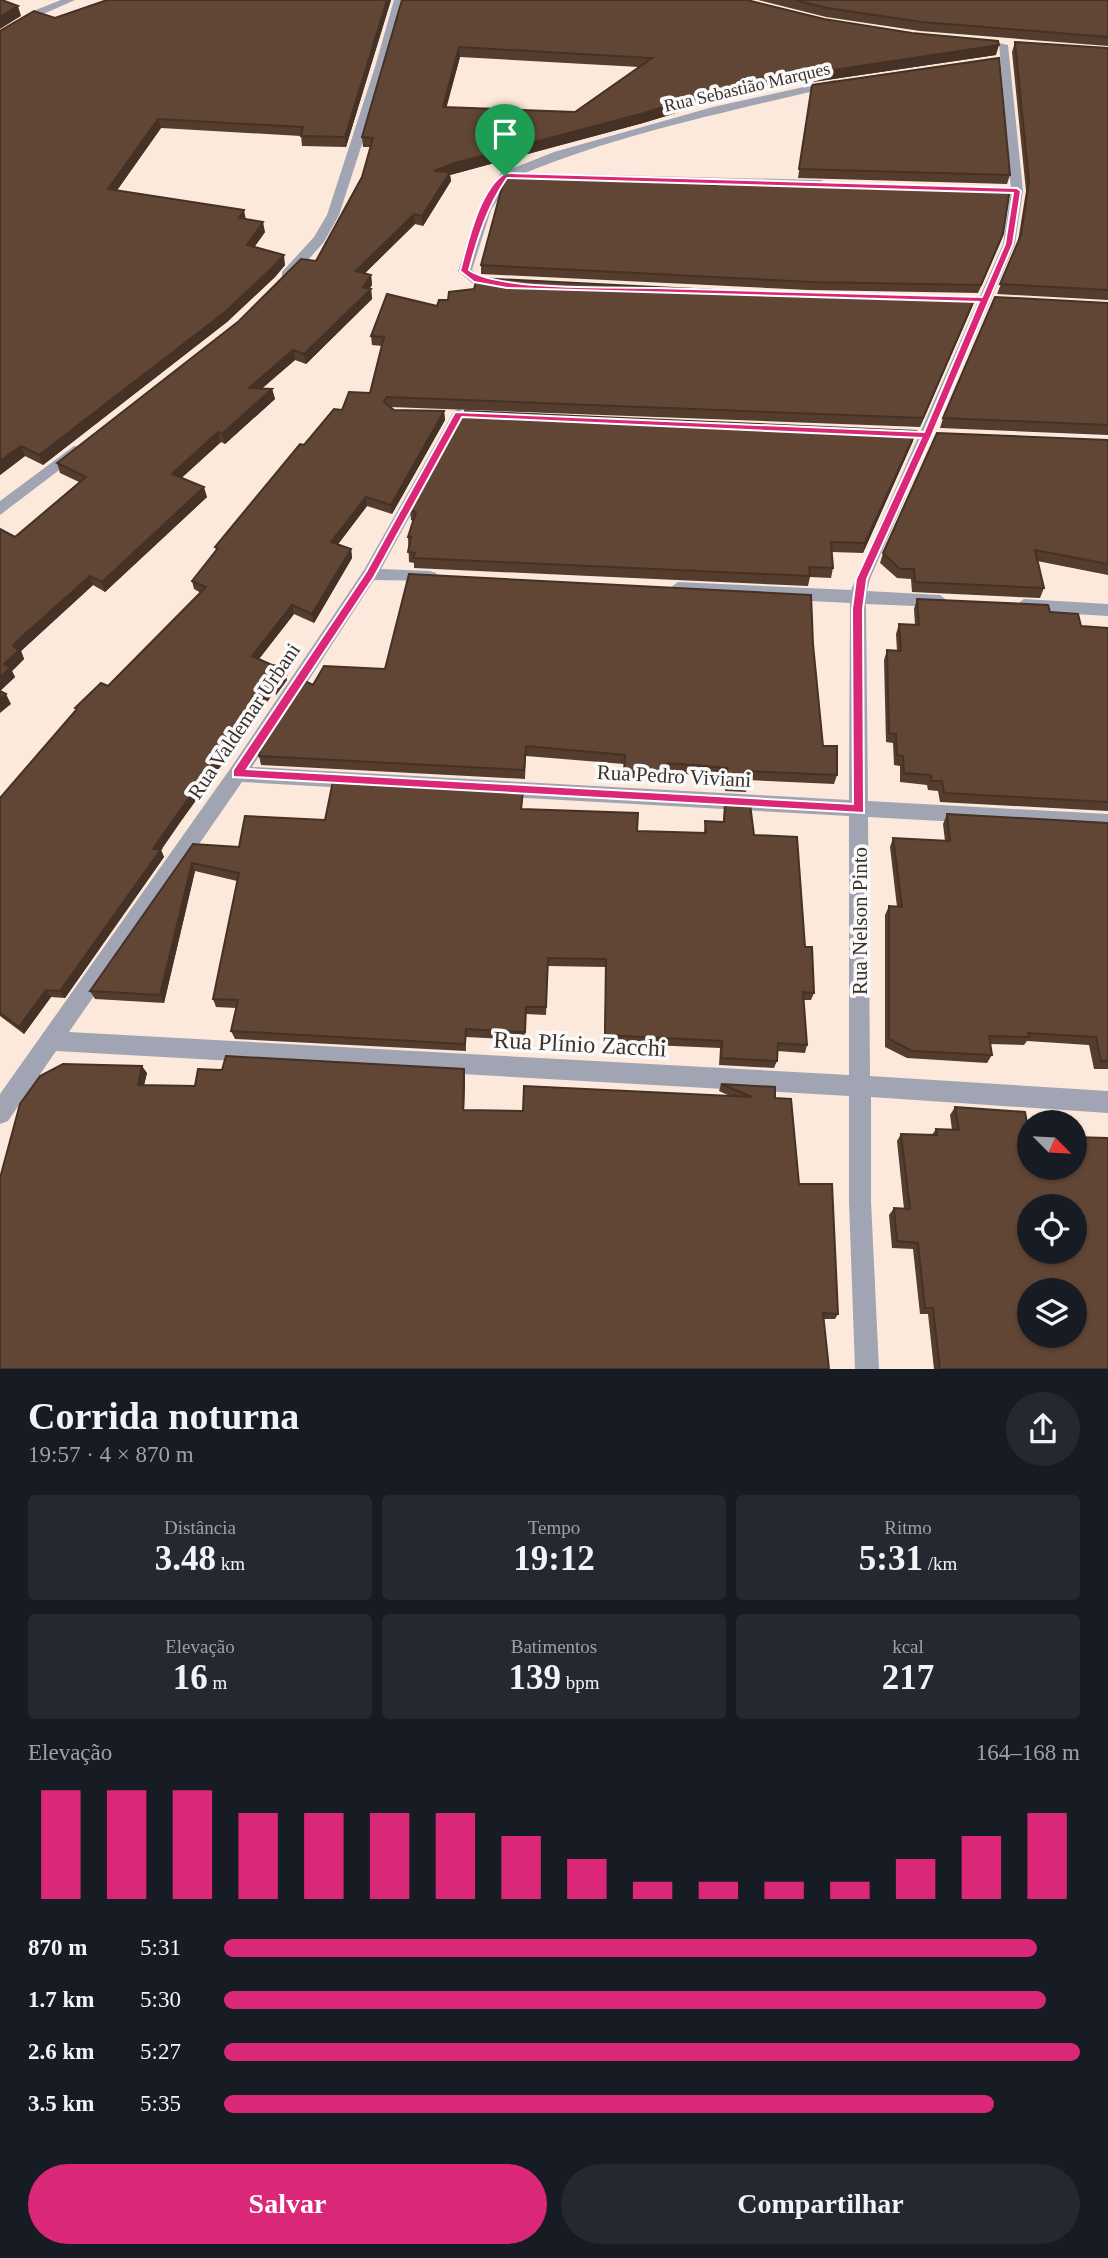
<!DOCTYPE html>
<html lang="pt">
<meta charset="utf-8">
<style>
:root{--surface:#171b24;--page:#242831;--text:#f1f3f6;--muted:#9ea1a6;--accent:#db2777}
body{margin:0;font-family:"Times New Roman",serif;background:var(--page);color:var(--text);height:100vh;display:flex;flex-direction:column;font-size:26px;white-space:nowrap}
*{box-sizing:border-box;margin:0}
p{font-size:23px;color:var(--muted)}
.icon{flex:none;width:38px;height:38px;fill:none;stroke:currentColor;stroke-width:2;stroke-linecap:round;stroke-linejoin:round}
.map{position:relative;height:1369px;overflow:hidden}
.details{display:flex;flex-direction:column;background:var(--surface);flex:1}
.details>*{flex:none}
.needle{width:46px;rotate:114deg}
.fabs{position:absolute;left:1017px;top:1110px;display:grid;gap:14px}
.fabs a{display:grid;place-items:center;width:70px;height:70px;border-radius:50%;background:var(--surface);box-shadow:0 2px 5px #0004;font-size:35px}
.pin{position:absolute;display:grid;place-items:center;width:60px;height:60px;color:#fff;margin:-72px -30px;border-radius:50% 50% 50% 0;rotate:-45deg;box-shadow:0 0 7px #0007}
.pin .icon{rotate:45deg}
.round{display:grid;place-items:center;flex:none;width:74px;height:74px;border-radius:37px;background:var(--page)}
.summary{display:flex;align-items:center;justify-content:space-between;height:119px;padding:0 28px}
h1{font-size:38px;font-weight:800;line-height:52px}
.metrics{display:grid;grid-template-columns:repeat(3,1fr);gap:10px;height:119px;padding:7px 28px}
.metrics div{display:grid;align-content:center;border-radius:7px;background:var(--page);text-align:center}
.metrics b{font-size:35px;font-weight:800}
.metrics small{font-size:19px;font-weight:400}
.metrics p{font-size:19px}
.chart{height:196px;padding:14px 28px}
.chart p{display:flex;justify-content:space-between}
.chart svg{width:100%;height:126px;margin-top:7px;stroke:var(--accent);stroke-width:6}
.cta{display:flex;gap:14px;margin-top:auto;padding:14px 28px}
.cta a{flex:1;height:80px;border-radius:42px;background:var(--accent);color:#fff;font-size:28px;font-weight:800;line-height:80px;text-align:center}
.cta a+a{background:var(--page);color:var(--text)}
ul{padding:0 28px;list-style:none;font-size:23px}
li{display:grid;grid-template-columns:112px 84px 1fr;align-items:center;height:52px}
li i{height:18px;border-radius:9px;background:var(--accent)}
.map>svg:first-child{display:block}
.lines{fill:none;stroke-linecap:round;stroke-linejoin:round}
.minor{fill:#a1a4b2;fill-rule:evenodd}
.wall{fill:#543c2e;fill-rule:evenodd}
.shaded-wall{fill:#453125}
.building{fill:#624635;stroke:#453125;stroke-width:2;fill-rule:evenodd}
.route{fill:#db2777;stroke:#fff;stroke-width:2;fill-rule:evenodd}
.labels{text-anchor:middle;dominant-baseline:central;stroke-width:7;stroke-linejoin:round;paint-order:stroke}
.far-street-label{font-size:18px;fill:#3d3129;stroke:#fafafa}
.street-label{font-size:21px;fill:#3d3129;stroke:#fafafa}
.near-street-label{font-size:24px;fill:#3d3129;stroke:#fafafa}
</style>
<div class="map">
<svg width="1108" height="1369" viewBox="0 0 1108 1369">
<rect width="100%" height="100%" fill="#fde9dc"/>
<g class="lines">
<path class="minor" d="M61,0H75L41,15L0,40V32L33,11Z
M394,0H404L387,67L339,215L324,242L292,278H282V272L314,237L327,215L375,67Z
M999,43L1008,45L1023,191L1015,244L870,579L867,591L940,595L948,601L940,607L866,604L868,801L1108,814V830L868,817L870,1076L1108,1091V1113L871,1097V1201L879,1369H855L849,1201V1096L56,1051L8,1121L0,1124V1094L230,769L364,570L454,411L459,409L466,414L381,569L430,571L436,573L438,577L436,581L374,580L252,767L849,800L850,603L678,594L670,588L678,582L851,590L1003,244L1011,191ZM242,782L849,816V1075L69,1032Z
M835,80L841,83L839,85C733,111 626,132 525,173L821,180L827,184L825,187L512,178L491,210L472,270L481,277L506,282L508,285L501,289L472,283L458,271L479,210L501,173L554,152L713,107Z
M74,446L79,447L82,451L79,455L0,515V501Z
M1024,599L1108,604V616L1024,611L1016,605Z"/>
</g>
<path class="wall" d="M106,0H391L346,147L302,146L301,136L161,128L117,190L245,219L265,232L254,247L285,265L275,277L227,322L43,465L25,456L0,475V31L55,18Z
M402,0L824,19L996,55L813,82V79L723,97V100L700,104L699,106L643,123L450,175L451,181L423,226L415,224L365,273L371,275L372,285L369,289H371L372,299L306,364L295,360L262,388L272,389L275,399L225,444L221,442L181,478L207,497L105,592L93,585L21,651L24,659L12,671L15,677L0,691L15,537L79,482L60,473L57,463L316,261L362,177L371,147H363L362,137ZM460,57L639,67L575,112L446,107Z
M758,0H1108V46L920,31L826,17Z
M1015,42L1108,48V300L997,294L1018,241L1026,191L1012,52Z
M812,85L1010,175L1007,184L798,178Z
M1000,243L978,293L809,290L481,274V265Z
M1108,303V435L940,428L943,418Z
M437,306L972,307L920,427L390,407L394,410L444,411L445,420L392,514L367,506L338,544L351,549L352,558L314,623L294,614L259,659L272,665L285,666L288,675L286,677L287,680L276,695L275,691L181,821L161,850L164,857L65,998L51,997L24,1034L0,1016V798L76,711L75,708L108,686L201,593L194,589L192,581L216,550L215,547L304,445L342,410L370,393L382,346L372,345L371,336Z
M1108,440V575L1037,561L1044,588L1040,598L912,592L911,579L897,578L880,563L883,553Z
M913,441L863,553L832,552L833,568L831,578L810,577L808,586L414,568V563L409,562L408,537L413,521L411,520L410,510Z
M917,599L1050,612L1081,626L1108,628V811L940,802L938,791L928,790L927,785L900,782V766L894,765L893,743L886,742L884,660L887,650L897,651L896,634L899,624L915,625L914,609Z
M813,644L823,746L837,775L834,784L748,780L746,792L725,791V778L667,772L666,782L623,781L624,764L526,756L525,779L261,765L259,756L313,685L385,669Z
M523,791L522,809L637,831L704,833L705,821L723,822L725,803L754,835L805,947L814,993L811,1000H803L807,1045L805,1053L777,1051V1061L774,1068L719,1065L720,1048L604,1043L606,967L548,966L546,1015L526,1014L525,1040L466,1037V1051L235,1039L231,1031L236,1008L216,1007L213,999L237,881L195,871L164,1003L95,999L90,991L193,844L239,847L325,820Z
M947,814L1108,823V1069H1094L1089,1045L1027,1041L1024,1045L990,1044L992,1055L987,1063L907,1058L885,1047V915L889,906L897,907L890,847L893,838L945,841L943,824Z
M63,1064L147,1073L144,1085L195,1086L222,1070L464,1069L465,1077L464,1110L523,1111L730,1096L719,1091L721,1084L775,1098L799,1184L838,1314L835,1319H824Z
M955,1107L1029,1134L1108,1369H934L928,1314H920L913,1249L892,1248L889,1215L894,1208L904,1209L897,1141L901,1134L932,1135L936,1129L952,1130L950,1115Z"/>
<path class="shaded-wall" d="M387,0H391L346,147L345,137Z
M18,6L21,16L0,29V17Z
M999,45L996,55L813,82L814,73Z
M459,47L460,57L444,117L443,107Z
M815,69L813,79L723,97V100L700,104L699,106L643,123L450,175L451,181L423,226L422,216L434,171L455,163L722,88Z
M158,119L161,128L111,199L108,189Z
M244,210L246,220L239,218Z
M414,214L415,224L357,281L356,271Z
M263,222L265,232L249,255L247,245Z
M1003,234L1000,243L978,293L981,285Z
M284,255L285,265L275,277L227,322L43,465L39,455Z
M371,275L372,285L366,294L371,289L372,299L306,364L304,354L363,287Z
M975,298L972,307L920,427L923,418Z
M293,350L295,360L251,398L249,388Z
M272,389L275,399L225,444L222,434Z
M444,411L445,420L392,514L391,505Z
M916,431L913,441L863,553L865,543Z
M218,432L221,442L175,484L172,474Z
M21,446L25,456L0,475V461Z
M204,487L207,497L105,592L102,582Z
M366,497L367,506L333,551L331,542Z
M351,549L352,558L314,623L312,614Z
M90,576L93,585L21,651L24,659L12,671L15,677L0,691V677L4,664L16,642Z
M292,605L294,614L255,664L252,656Z
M285,666L288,675L286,677L287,680L276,695L275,691L181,821L161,850L164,857L65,998L60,991L153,849Z
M6,694L11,704L0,713V699Z
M192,863L195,871L164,1003L160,995Z
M46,990L51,997L24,1034L19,1027Z
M142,1066L147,1073L142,1093L138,1085Z
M464,1069L465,1077L464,1117L463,1110Z"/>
<path class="building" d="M0,0H2L18,6L0,17Z
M107,0H387L345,137L301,136L303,127L158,119L108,189L244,210L239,218L263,222L247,245L284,255L273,267L225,312L39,455L21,446L0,461V31L34,11L55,18Z
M402,0H747L824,19L912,33L998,41L999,45L814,73L815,69L722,88L724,90L699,94L700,96L644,113L455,163L434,171L450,172L422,216L414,214L356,271L371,275L363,287L371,289L304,354L293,350L249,388L272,389L222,434L218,432L172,474L204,487L102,582L90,576L16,642L13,646L19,650L4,664L10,668L0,677V529L15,537L86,477L57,463L239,321L301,259L316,261L362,177L373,138L362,137ZM459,47L652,58L575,112L443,107Z
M795,0H1108V37L922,22L827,8Z
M1015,42L1108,48V290L1000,284L1021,235L1029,182Z
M999,58L1010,175L799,169L812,85Z
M509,175L717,185V182L797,185V182L1010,189L1003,234L981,285L811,282L481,265L502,187Z
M477,278L811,295L975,298L923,418L387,397L384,402L394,410L444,411L391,505L366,497L331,542L351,549L312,614L292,605L252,656L272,665L285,666L282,670L284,672L274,687L276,679L178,813L153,849H161L60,991L46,990L19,1027L0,1013V798L77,709L75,708L101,683L108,686L206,587L192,581L218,548L215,547L300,444L304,445L334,409L342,410L349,392L370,393L384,337L371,336L387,294L437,306L439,300H448L449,292L474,289Z
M995,297L1108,303V425L943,418Z
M465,411L916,431L865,543L831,542L833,568L809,567L810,576L413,558L415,553L408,552L411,537H408L416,512L410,510Z
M937,433L1108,440V564L1035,550L1044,588L915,582L914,569H900L883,553Z
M409,574L811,595L813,644L823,746H837V775L747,771L748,782L726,781L727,768L668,763L667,773L624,772L625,755L526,746L524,770L259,756L261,744L303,680L313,685L324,666L385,669Z
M917,599L1048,605L1050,612L1078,614L1081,626L1108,628V802L944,793L942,781H931V775L904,773L903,756L897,755L896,734L889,733L887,650L901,651L899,624L919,625Z
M0,691L6,694L0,699Z
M333,781L523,791L521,809L638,813L637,831L706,833L705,821L724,822L725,803L750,804L754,835L797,837L805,947H812L814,993L803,992L807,1045L778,1043L777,1061L721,1058L722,1041L605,1035L606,959L548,958L546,1007H526L525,1032L466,1029L465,1044L231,1031L238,1000L213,999L239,873L192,863L160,995L90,991L193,844L239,847L245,816L325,820Z
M947,814L1108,823V1061H1101L1096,1037L1028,1033L1029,1037L989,1036L992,1055L912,1051L889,1039V906L902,907L893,838L950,841Z
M226,1056L464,1069L463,1110L523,1111L524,1086L752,1097L721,1084L775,1087V1098L791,1099L799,1184H832L838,1314L823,1313L829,1369H0V1178L20,1104L40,1076L63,1064L142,1066L138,1085L195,1086L198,1069L222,1070Z
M955,1107L1025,1112L1029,1134V1167H1074V1137L1108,1138V1369H940L933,1308H925L918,1243L897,1241L894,1208L910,1209L901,1134L937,1135L936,1129L959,1130ZM1029,1206H1074V1251H1029ZM1029,1290H1074V1335H1029Z"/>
<path class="route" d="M505,173L1017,188L1021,191L1013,244L932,435L867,579L863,609L864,813L233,777V770L366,572L455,412L924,432L979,302L507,288L474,282L460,271C468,242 479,190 505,173ZM507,178L1013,193L1005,244L982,297C874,294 766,291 658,288C616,287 499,291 469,270C478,237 487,207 507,178ZM462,417L921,438L856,579L852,609L853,804L247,769L374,577Z"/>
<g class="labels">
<g class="far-street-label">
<text transform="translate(747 87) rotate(-13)">Rua Sebastião Marques</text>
</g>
<g class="street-label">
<text transform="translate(244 721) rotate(-56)">Rua Valdemar Urbani</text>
<text transform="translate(674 776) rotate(3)">Rua Pedro Viviani</text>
<text transform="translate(860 921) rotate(-90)">Rua Nelson Pinto</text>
</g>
<g class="near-street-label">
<text transform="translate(580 1044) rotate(3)">Rua Plínio Zacchi</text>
</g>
</g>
</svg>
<div class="fabs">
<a><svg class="needle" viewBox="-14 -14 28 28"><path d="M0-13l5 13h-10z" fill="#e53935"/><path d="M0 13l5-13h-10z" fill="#9ea1a6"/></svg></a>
<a><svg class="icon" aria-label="locate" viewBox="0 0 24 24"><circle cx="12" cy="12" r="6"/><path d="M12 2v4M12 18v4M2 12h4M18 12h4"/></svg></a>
<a><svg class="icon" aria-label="layers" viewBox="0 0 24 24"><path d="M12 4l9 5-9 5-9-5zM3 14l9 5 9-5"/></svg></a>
</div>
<div class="pin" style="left:505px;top:176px;background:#1e9e55"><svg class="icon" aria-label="arrive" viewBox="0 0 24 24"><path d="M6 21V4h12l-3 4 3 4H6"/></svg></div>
</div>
<section class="details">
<div class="summary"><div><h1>Corrida noturna</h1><p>19:57 · 4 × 870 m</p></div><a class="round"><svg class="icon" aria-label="share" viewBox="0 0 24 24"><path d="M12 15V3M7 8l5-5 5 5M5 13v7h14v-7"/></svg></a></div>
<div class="metrics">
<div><p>Distância</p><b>3.48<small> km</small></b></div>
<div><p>Tempo</p><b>19:12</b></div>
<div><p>Ritmo</p><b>5:31<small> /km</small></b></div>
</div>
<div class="metrics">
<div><p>Elevação</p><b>16<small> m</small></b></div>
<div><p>Batimentos</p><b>139<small> bpm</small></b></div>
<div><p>kcal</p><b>217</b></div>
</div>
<div class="chart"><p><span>Elevação</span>164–168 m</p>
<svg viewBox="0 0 160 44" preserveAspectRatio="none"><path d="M5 44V6M15 44V6M25 44V6M35 44V14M45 44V14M55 44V14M65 44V14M75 44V22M85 44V30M95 44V38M105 44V38M115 44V38M125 44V38M135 44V30M145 44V22M155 44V14"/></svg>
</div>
<ul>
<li><b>870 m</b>5:31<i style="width:95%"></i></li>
<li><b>1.7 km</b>5:30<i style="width:96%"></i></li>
<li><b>2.6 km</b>5:27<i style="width:100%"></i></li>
<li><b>3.5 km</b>5:35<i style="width:90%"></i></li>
</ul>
<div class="cta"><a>Salvar</a><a>Compartilhar</a></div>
</section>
